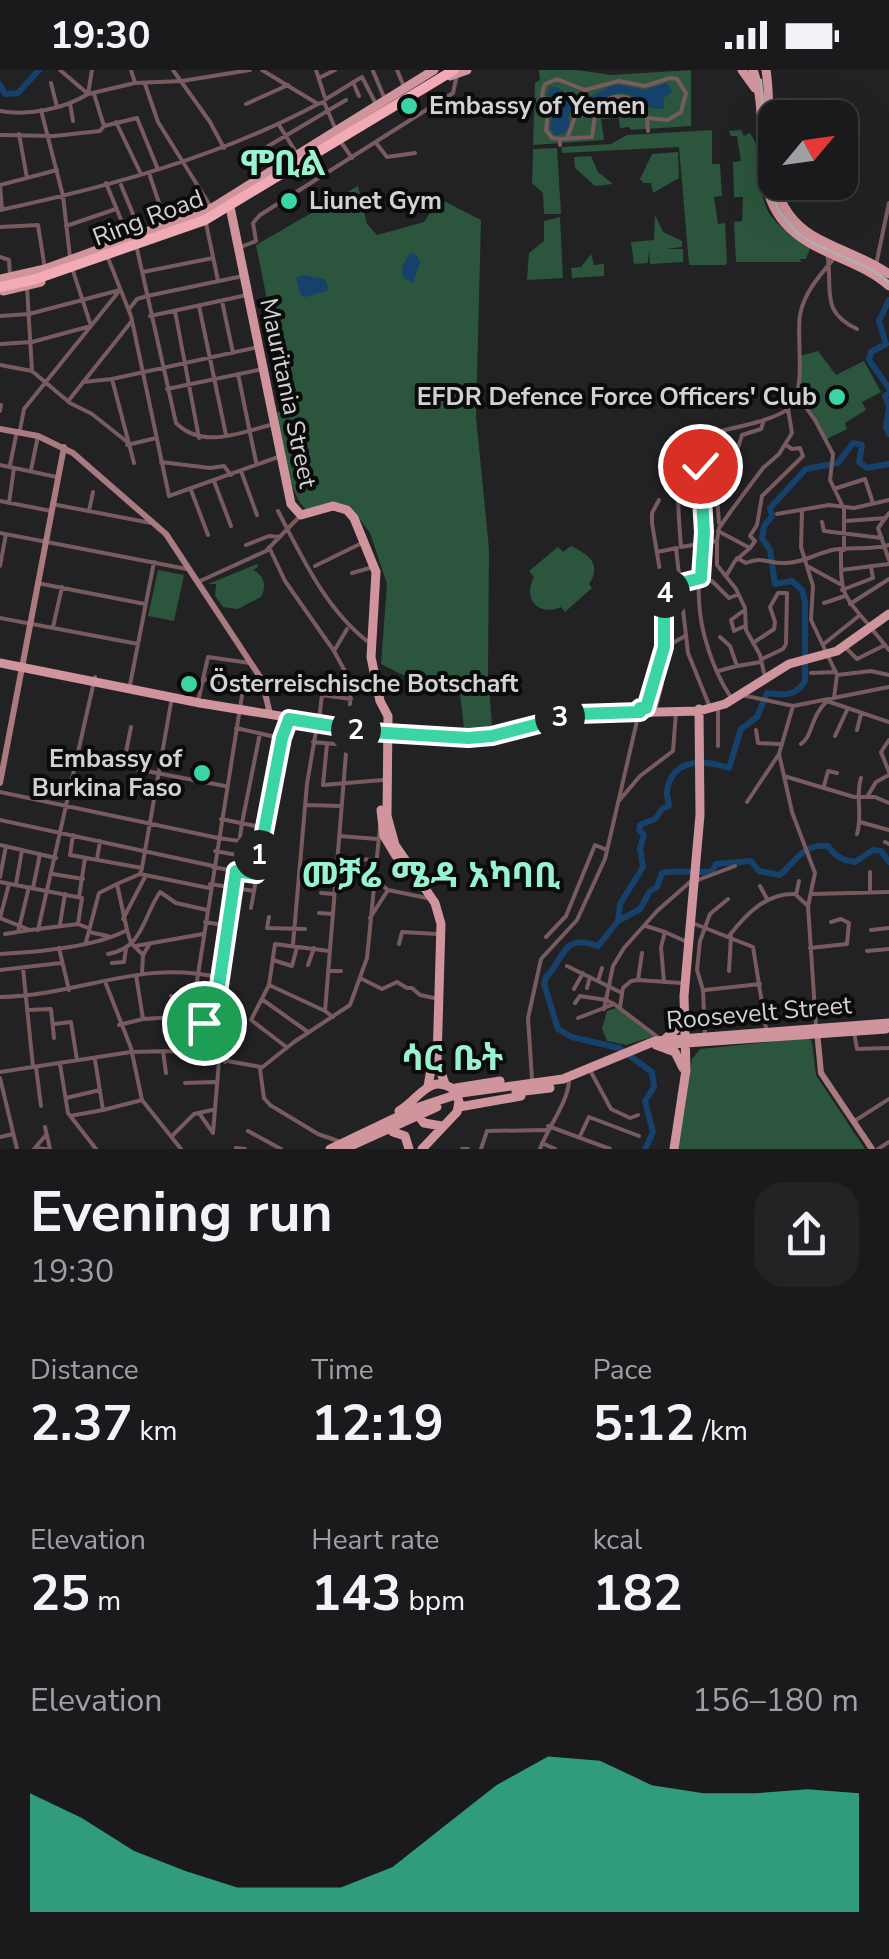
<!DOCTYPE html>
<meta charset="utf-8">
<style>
:root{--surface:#1a191b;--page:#232224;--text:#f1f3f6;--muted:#9fa0a3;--line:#38383a;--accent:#3bd4a4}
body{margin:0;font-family:"Nunito Sans","Noto Sans Ethiopic",sans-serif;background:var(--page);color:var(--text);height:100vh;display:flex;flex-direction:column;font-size:38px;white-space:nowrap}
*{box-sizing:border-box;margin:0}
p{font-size:32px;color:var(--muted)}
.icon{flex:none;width:55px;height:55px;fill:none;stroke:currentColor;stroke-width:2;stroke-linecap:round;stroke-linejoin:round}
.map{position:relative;height:1079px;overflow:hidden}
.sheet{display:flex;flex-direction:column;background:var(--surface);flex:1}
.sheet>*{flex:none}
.needle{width:65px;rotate:61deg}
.tools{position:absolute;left:758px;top:30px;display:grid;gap:20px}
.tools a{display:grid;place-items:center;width:100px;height:100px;border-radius:20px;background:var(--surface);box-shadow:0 10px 40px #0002,0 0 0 2px var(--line);font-size:50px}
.pin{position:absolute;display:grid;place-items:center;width:85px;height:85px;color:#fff;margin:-42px;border:5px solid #fff;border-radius:50%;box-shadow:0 2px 10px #0007}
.km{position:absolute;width:50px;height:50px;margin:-25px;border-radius:50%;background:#222;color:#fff;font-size:28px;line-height:50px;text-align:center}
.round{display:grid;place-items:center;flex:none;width:105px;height:105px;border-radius:30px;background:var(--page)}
.overview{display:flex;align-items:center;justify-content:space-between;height:170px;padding:0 30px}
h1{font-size:55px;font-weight:700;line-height:75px}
.figures{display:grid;grid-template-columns:repeat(3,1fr);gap:15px;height:170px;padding:10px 30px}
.figures div{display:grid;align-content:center}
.figures b{font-size:50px;font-weight:700}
.figures small{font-size:28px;font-weight:400}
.figures p{font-size:28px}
.chart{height:280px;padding:20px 30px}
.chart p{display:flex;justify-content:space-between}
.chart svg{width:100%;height:180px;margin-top:10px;fill:var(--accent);opacity:.7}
.status{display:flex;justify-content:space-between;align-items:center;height:70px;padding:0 50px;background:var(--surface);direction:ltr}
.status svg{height:28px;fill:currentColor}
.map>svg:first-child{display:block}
.green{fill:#2b553c}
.water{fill:#15416a}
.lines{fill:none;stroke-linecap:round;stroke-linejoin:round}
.river{stroke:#15416a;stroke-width:6}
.street{stroke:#785b5f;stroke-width:4}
.secondary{stroke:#a97b81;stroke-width:6}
.primary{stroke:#cf949c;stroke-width:9}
.highway{stroke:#f2aab4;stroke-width:10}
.tram{stroke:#b0b0b1;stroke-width:2.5}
.route-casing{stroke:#fff;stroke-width:20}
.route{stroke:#3bd4a4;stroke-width:12}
.poi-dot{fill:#3bd4a4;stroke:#0b0b0c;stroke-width:4}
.labels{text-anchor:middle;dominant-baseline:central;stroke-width:8;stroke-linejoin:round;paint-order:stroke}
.poi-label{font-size:25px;font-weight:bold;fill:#d2d2d3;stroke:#0b0b0c;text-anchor:start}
.street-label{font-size:25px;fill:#d2d2d3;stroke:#0b0b0c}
.district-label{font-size:35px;font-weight:bold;fill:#99f3d0;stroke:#0b0b0c}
</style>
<div class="status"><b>19:30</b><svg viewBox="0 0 49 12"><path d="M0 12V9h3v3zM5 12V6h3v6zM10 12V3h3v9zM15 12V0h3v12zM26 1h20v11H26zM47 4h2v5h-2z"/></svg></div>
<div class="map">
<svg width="889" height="1079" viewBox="0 0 889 1079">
<rect width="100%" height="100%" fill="#222124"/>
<path class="green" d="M539,0H578L611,5L691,0V56L631,60L629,57L620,58L619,48L601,49L604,70L533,75L535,13L540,10Z
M712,60V94H720L722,126L714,127L718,154L725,153L727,193L725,195H689L679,77L562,83L561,77L611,74L627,65Z
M741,60L744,66L750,63C767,87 753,122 772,147C781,159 798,169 810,178L806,189H799L802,192H736L734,152L742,151L743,127H734L733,92L741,91L737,66H731L729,61Z
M557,78L561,144H544L543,123L532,113L533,79Z
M678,82L679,108L653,123L651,113H643L640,109L652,84Z
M591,86L598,102L613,114L595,116L575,98L574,87Z
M358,116L367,154L377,165L424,152L432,140L428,123L481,150L476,347L489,479L488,603L492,656L464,658L458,606L403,605L381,594L387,514L370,463L351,437L338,433L307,440C289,429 281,365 276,343L289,339L256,175Z
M655,145L663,162L682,171V177L666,179H683V192L650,194L649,179L648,193L634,194L631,172L654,170Z
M560,147L563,208L527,210L529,183L544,171V151Z
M591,184L594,195L604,194V206L572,208L571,198L581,197Z
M818,281L836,305L864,291L881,322L862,332L866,340L845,353L847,359L827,369L801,322L799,286Z
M571,476C587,484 603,493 589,514L592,518L565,542L561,537C539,547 522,529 534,507L529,501L558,477L563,482Z
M257,494L258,497L253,500C264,505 267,516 261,527L238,539L223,537L215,526L216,514H208Z
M158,500L184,505L174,551L148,546Z
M617,938L655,966L626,975L607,971L602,959L607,941Z
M809,968L812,972L816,1005L865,1079H678L692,989L700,979Z"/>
<path class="water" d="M666,13L673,21L664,28V38C648,43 643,28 628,24C611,20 604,32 589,35C584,36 578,35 573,36L568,47L570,57L563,64L554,65L550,58L553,40L547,25L550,17H558L571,28L592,26L614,14L646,20Z
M410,183L417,185L420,193L413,213L403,208L402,197Z
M304,205L325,209L329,220L305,227L300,224L296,207Z"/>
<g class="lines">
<path class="river" d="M0,15L5,24L18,23L39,0
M889,230L879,251L886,274L871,282L869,290L889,318
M889,323L885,326L889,336
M889,337L886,358L889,364
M618,851L640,839L650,821L657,817L662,803C678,799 695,804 712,801L716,794L751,791L759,801L780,805C796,791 803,773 828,776C836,787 842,790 855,792L873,780L881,781L889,792
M645,1079L653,1062L645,1031L654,1017L652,1002L619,978L572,967L558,959L544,914C549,898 543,913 552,900C566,881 566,865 598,876L618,851L620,834L643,797L640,778L644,765L639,760L640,755L655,749L663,738L669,736C669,731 666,726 667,721C672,687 705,690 729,698L741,659L757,647L767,623C784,625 795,627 805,611V532L802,520L792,511L775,514L770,480L762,468L764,456L772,446L770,438L806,399L838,393L853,373L862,375L859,392L867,398L889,394"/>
<path class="street" d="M60,0L88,24L135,13L182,11L250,0
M131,0L135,13
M173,0L210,52L224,78
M262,0L318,34L324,32L335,58
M316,0L325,28
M397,0L405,19
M373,1L384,27
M319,8L335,0
M353,12L359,26
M51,13L57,37
M145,14L158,52L211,137
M585,20L586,39
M94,24L104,56
M326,29L362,7L375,32
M70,33L73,51
M246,34L288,15
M41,40L63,126L70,187
M0,41C28,46 64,39 88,24L92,0
M116,52L140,102
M279,55L297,84
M19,64L27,108
M0,65L54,66L100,61L104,56L137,48L157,97
M568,66L577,41L599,39
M560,69L592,67L595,45H599V35C617,20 638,26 647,47
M341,72L352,88
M376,73L387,87L415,83
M560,75V69L552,68L546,60L548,42L542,24L545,14L557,9L585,20L619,11L645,16L670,8L677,9L686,23L681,42L668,50L647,48L648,61
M260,81L346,30
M150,106L165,151
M106,113L129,169
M0,115L57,100
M0,115L2,140
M121,115L140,161
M0,140C108,117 221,86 318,34
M206,153L218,211
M66,156L116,139
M0,157L38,155L45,199
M238,178L256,171L253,153L260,145L453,23L457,5
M137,179L176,353C203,380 242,362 274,354
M827,183C834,217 818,241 857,259
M0,187L9,190L10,205
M108,188L131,246L169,426L281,386
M876,195L889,133
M143,202L213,188
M27,217L32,301
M222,231L233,283
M199,236L226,365
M130,238L137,229L147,226L243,206
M175,241L199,368
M0,246L29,244L120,220
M150,246L247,225
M0,274L32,272L91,256L73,201
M0,295L32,301L70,333L92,344L126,371
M238,304L256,392
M112,309L134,393
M83,312L112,309L258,277
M167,319L263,299
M798,326L815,350L833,384L830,410L844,439V480
M69,330L131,252
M0,341L1,335
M20,360L24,339L120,220
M696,372L715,399L719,453
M127,375L156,368
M694,376C714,426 696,479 699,530C700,561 713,600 730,626
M704,381H737L742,365L761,359L764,350
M161,392L210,398L224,396L231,405
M0,395L57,407
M10,395L17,361
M31,400L38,366
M241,401L257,445
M214,411L231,456
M834,419L865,409L873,433
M191,420L208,465
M0,431L51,441
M9,433L14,398
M52,434L151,453
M89,441L93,422
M278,441C303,489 327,542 371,574
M802,441L801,477L813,516L811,550L837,605L834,628
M889,443L878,458L889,490
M777,444L829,435L854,438L889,430
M846,451L886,448
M822,452L824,461L882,468
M718,461L750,478L735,491L726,506
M0,463L187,499
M717,471L681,477C678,435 671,398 702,365C723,360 777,351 790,337C807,318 796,270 800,245C804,222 821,204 836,186
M246,475L269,466L280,467
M269,477L285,511L334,581L347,605L351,615L349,654
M676,478L688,583L709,635
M750,478L755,471L750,466L757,455L762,426L803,386L800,378L792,379L786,375
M841,479C841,522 840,522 868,554
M657,482L677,478
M737,488L746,493C763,486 769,494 785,493C803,493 815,484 832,480C851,476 870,481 889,475
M0,496L6,464
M315,496L364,472
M809,497L840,514
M841,500L889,494
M352,503L370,498
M198,512L266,481L301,445
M700,512L712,511L729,528L737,525
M37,513L145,534
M842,520L873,508L871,497
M665,523L670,516L701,508
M824,533L845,526
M850,534L889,509
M743,541L731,550L734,561L745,556
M0,548L138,574
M53,557L62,517
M871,558L889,580
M720,567L730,576L737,596L761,592
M753,573L774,559L775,552L770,537L778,523H787L786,574L783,579L762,589
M825,573L860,545
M845,577L857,589L885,575
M664,578L685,566
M334,581L347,559
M718,601L737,596
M764,603L760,585L746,560L745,538L736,519L717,495V471L719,458L731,441L763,398L779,384L792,363L788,339
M811,603L836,602
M837,605L871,601L889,605
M652,612L662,613L656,638
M130,615L154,492
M742,625L793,636L889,617
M199,627L208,587L250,593
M827,631L889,652
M793,636L779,684L784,706L854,727H875L889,733
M646,638L664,578L665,562L664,525L652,453V443L659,430
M718,638V676
M319,650L322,625L351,629
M236,658L280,668
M756,660L758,673L779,674
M857,660L861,644
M835,666L847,640
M889,670L881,682L889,702
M313,672L346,675
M327,674L323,715L383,710
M801,674C813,666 810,647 827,631
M78,688L225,716
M123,697L131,657
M824,716L828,701L837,703
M0,722L218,768L261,774
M867,727L876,712L889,705
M618,732L640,706L673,681L676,642
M747,732L779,684
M306,735L341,736
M221,749L265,758
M0,750L213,796
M860,752L889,760
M857,764C863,745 855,726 861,708
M73,765L70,785L142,798L140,804L209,818
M339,766L377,769
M885,772L889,774
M0,775L56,788
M215,781L259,789
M337,788L375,790
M97,789L100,771
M213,797L256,805
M142,798L172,627
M870,802V822
M53,804L83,809
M0,807L6,776
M698,810L735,796
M377,811L388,820L427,828
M0,812L82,828L78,854
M320,812L335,811
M9,814L0,848L30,860L78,854L88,858
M16,814L22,780
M117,814L140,804
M210,814L254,821
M760,816L767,829
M33,818L40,784
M321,823L334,824
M813,824L889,822
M796,825L799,811
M79,827L85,788
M808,836L816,956
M251,838L279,682L288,651
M319,843L333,844
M269,847L267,858L305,859
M370,848L388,820
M123,849L146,805
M205,852L229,856
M690,852L753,877L766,958
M60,854L65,824
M646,856L665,862
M38,860L95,607
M127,860L131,873L143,885
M871,860L889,858
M18,862L29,817
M89,862L108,866
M5,864L30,860
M729,866C746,844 766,823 795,824L808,836L815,803L792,742L784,706
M546,867L566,846L595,775L607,780
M293,874L307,714L317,655
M399,874L402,862L438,864
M135,876L203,864
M59,878L69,920
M810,878L847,874L849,853L841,849L831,852
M867,881L889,879
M0,884C38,882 96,877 127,860L117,814L99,823L86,872
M108,884C143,878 142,849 160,822L176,833L207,840
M273,890L292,896L297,877
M112,893L124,892L126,879
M308,895L314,878
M567,896L622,923
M23,898L33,997
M0,900L61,893
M328,901H341
M729,901L731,866
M142,903L143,885L149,875
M360,908L382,919L397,912L407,918H412L420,925L434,928
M638,910L681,913
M598,911L602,898
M664,912L661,877L665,862L687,872
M106,914L131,978L142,1030L181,1079
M269,915L323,940
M587,918L590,907
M574,919L583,903
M705,920L760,914
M171,926L193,931
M0,927C79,926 141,888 221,908
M263,930L308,962
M575,933L580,926L606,930L604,939
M614,934L606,930L613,896L624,878L657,841L690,812
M620,937L623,918L631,911L638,910L642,883
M27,940L51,939L54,968
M333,947L325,941L348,659
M578,948L614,934L659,968
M143,949L176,947L213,956L222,971L225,992
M191,949L243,619L203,609
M54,954L71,952L77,990
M119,955L143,949L136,905
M213,956L242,753L260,663
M854,962L857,979L889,978
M705,966L703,920L697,900L700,871L710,844L728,829
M285,976L251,950L269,915L275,874L329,881
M163,981L166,1003
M60,994L68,1043L96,1079
M36,997L41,1036
M0,1002L131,982L172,981L261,997
M591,1002L611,1039L630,1048L638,1045
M0,1008L17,1079
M532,1009L528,948L541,889L577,850L605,789L640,638
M185,1013L215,1012
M66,1028L100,1020
M103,1040L142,1030
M199,1043L213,1063
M70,1046L103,1040L95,990
M853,1052L889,1029
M548,1056L610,1079
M45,1057L50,1079
M248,1061L281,1079
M213,1063L219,991
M172,1066L194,1044L212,1040
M580,1066L589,1047L639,1066
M0,1067L13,1064
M338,1071L318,1064L270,1035L264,1028L260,999L294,972L350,935L367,888L380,757
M542,1073L555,1079
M35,1078L46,1079
M236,1078L245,1079
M34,1079L46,1065
M462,1079H468
M481,1079L487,1061L547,1060
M540,1079C548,1057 567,1034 569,1012
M878,1079L889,1072"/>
<path class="secondary" d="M0,359L38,366L73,383L166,464L262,610L269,640
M0,713L64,377
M817,961L821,1003L872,1079"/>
<path class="primary" d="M742,0L755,18
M753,0C773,53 745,122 794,162C822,186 861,191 889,216
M766,0C775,55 755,131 812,165C837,180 865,187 889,204
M450,6L467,0
M229,132L291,434L301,445L333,436L347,440L354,448L376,502L371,587L380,631L388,646L387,746L395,775L435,833L441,854L437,991L445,1014
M0,209L45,199L212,138L434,0
M3,221L41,212
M0,593L200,633L384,663L482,667L579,644L699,641L725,634L789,594L837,581L889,544
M381,740L384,766L396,786
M664,970L676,959L680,949
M672,974L886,959
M656,975L675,982L683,998
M428,1016L433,989
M456,1018L500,1011
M516,1022L550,1018
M459,1037L521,1026
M399,1041C420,1029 429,1001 456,1021L459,1032L457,1042L422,1079
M415,1041L424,1053L442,1056
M393,1062L405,1066L409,1079
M330,1079L416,1038L461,1023L563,1009L655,971L889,953
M344,1079L437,1037
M674,1079L686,1000L684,926L700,745L699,639"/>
<path class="highway" d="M0,217L36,209L205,150L454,0"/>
<path class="tram" d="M761,10C766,66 754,142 813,173C838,186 867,194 889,212"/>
</g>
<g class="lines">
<defs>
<path id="route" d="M204,953L213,956L236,801L256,804L282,668L289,649L370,662L468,668L492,666L578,644L640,642V638H646L664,577V526L670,516L701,508L704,462L700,396"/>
</defs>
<use href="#route" class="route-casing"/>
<use href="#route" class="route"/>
</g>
<g class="poi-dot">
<circle cx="409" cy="36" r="10"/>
<circle cx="289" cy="131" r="10"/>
<circle cx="837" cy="327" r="10"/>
<circle cx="189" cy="614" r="10"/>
<circle cx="202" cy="703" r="10"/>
</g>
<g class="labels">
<g class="poi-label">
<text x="429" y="36">Embassy of Yemen</text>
<text x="309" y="131">Liunet Gym</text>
<text x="817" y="327" text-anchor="end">EFDR Defence Force Officers' Club</text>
<text x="209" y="614">Österreischische Botschaft</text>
<text x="182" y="689" text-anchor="end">Embassy of<tspan x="182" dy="29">Burkina Faso</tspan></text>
</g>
<g class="street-label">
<text transform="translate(148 148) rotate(-21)">Ring Road</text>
<text transform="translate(288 323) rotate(78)">Mauritania Street</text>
<text transform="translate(759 943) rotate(-5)">Roosevelt Street</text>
</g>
<g class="district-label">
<text x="283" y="93">ሞቢል</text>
<text x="431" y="805">መቻሬ ሜዳ አካባቢ</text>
<text x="452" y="988">ሳር ቤት</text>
</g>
</g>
</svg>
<div class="tools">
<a><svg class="needle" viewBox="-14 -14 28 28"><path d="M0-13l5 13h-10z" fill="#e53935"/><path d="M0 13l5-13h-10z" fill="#9fa0a3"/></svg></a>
</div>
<div class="pin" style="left:204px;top:953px;background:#1e9e55"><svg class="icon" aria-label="arrive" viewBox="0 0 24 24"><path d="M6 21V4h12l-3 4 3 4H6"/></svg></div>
<div class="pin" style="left:700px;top:396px;background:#d93025"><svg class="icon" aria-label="check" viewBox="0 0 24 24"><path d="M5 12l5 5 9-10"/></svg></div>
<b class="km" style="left:259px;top:785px">1</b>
<b class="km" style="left:356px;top:660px">2</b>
<b class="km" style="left:560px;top:647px">3</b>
<b class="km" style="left:665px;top:523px">4</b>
</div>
<section class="sheet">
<div class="overview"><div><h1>Evening run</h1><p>19:30</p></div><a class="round"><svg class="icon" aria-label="share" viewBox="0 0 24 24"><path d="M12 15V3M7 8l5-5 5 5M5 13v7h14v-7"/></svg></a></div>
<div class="figures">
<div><p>Distance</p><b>2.37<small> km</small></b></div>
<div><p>Time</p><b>12:19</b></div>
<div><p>Pace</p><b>5:12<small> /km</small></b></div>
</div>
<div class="figures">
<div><p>Elevation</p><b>25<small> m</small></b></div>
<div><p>Heart rate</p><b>143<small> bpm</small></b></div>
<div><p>kcal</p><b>182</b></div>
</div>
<div class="chart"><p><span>Elevation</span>156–180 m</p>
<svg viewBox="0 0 160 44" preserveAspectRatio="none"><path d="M0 44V15L10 21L20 29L30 34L40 38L50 38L60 38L70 33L80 23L90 13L100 6L110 7L120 13L130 15L140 15L150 14L160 15V44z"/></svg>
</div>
</section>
